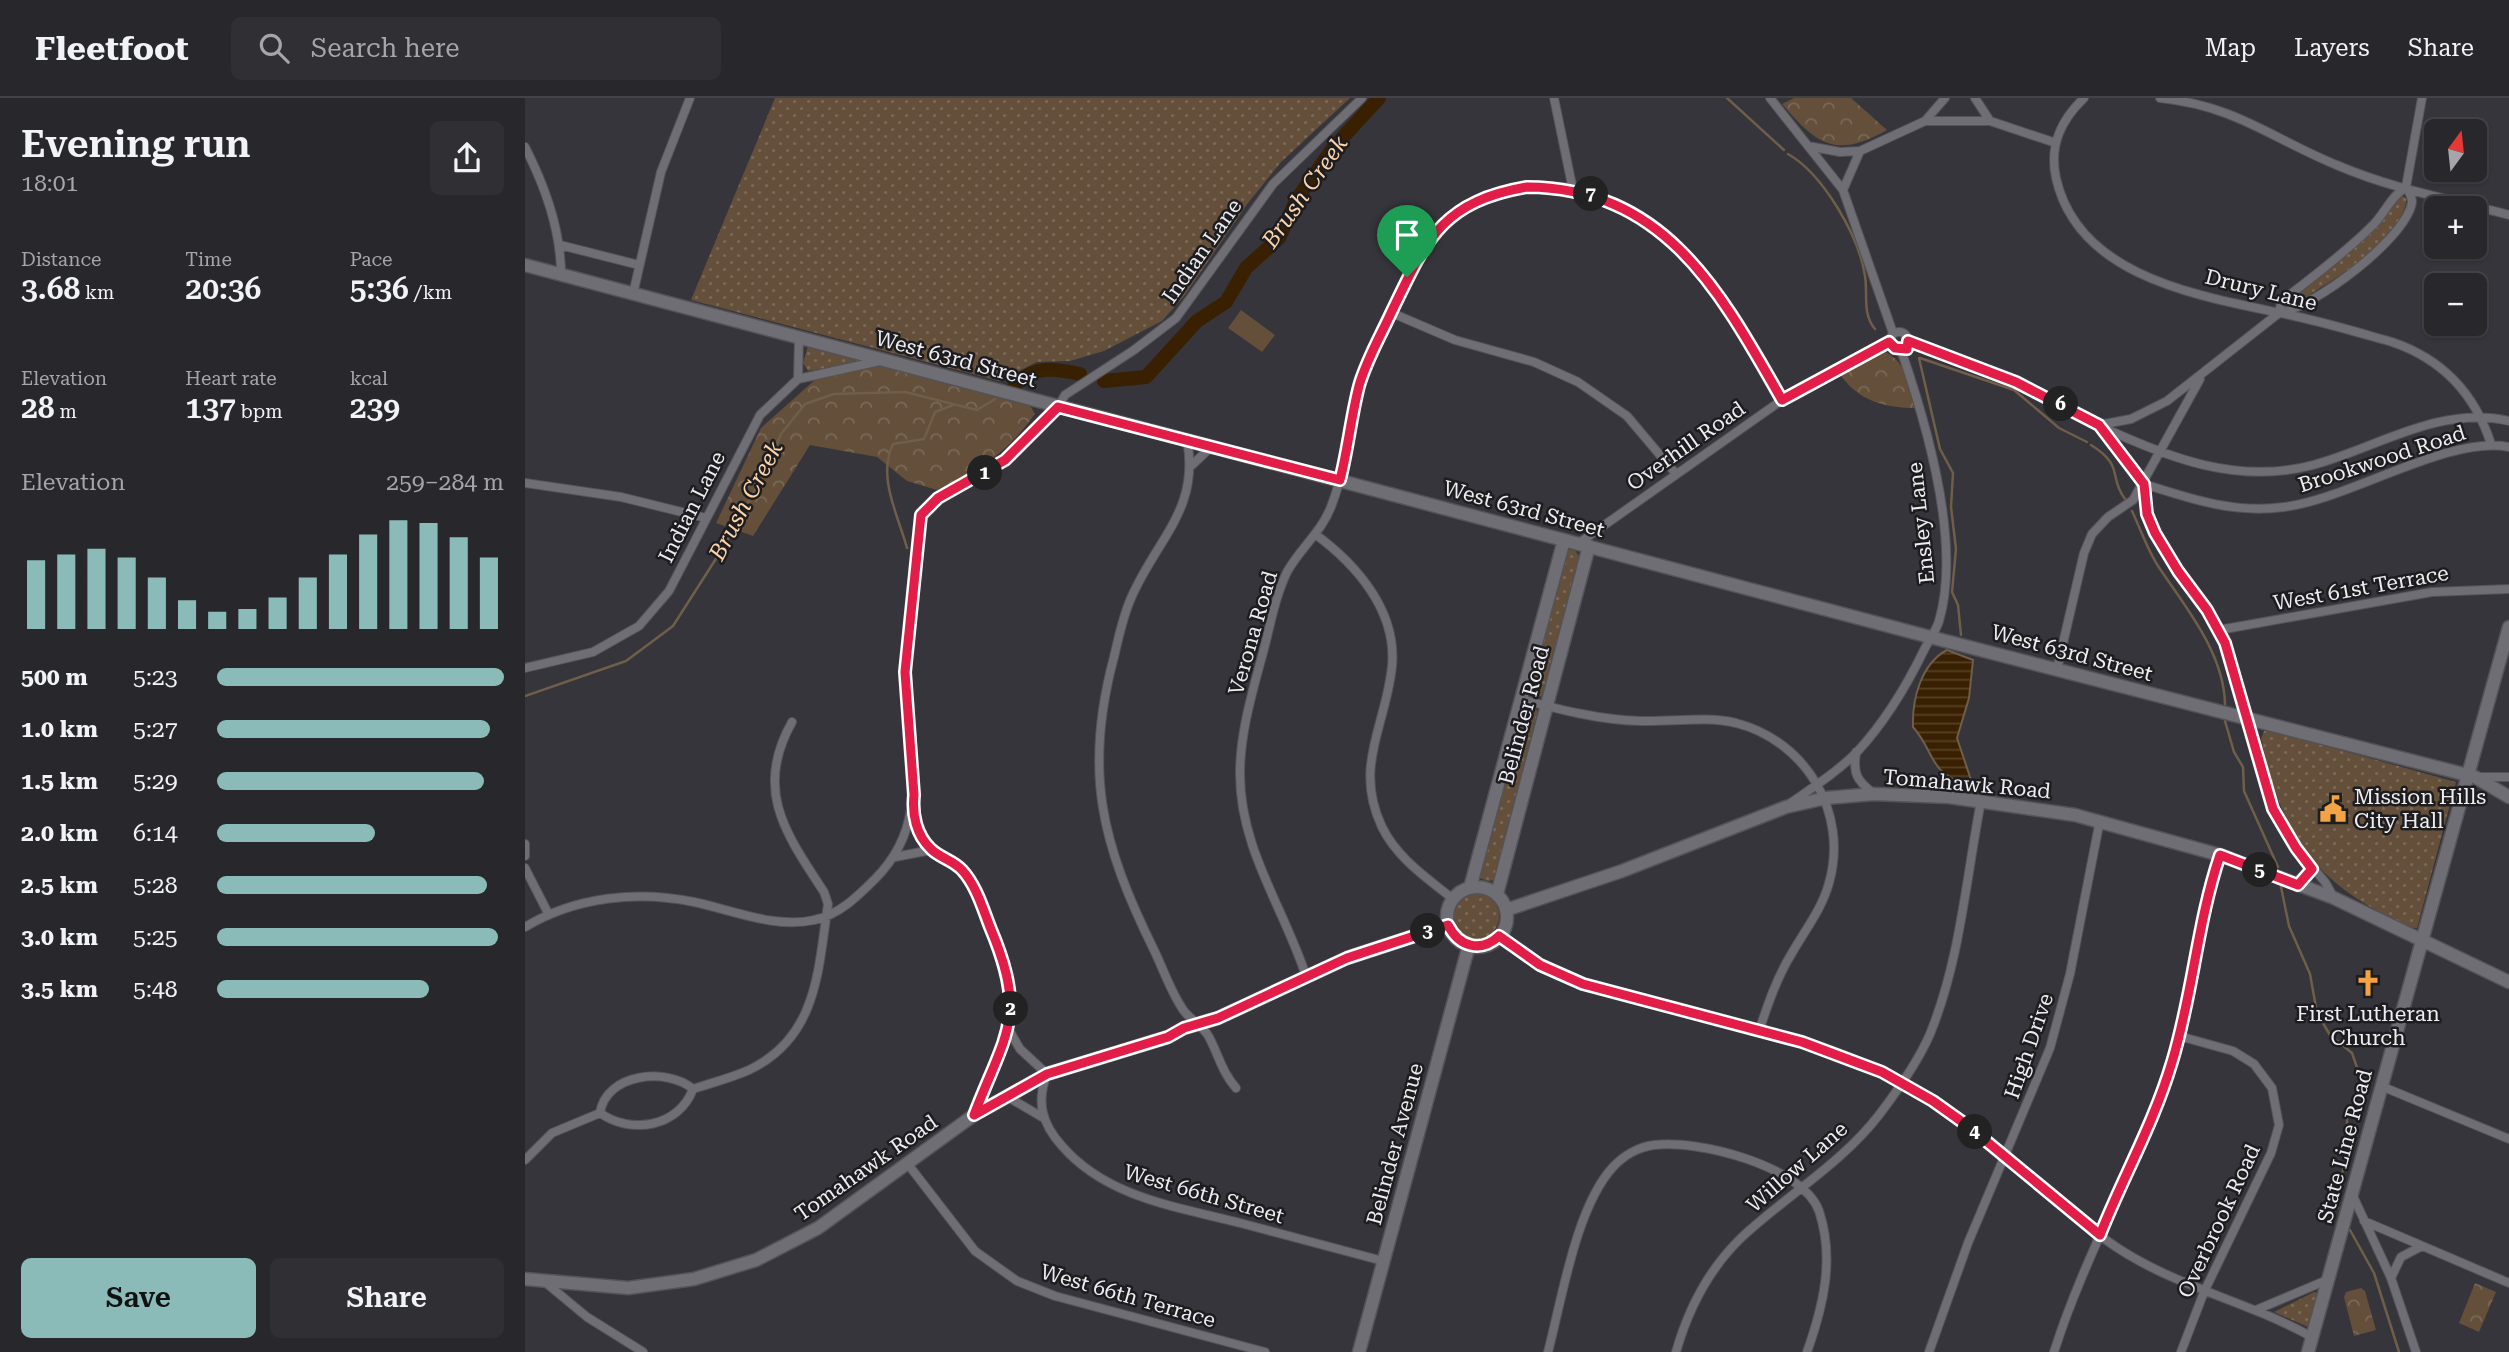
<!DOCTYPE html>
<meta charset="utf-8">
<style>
:root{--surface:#28282c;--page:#303034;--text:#f1f3f6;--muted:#a5a6a9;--line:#444448;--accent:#8bbbb9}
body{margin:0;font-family:"Roboto Serif",serif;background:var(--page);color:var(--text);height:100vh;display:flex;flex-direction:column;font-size:26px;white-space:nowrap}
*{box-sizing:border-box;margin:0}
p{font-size:23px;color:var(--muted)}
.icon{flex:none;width:38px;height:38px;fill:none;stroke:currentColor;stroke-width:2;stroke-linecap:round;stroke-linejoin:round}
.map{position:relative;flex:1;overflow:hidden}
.panel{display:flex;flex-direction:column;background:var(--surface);width:525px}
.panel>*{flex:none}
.needle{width:46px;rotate:15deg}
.controls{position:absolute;left:1899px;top:21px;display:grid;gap:14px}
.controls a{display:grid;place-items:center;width:63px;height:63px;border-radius:10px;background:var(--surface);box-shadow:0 2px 5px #0004,0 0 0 2px var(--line);font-size:35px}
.pin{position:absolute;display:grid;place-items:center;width:60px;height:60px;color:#fff;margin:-72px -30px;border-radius:50% 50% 50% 0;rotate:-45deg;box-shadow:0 0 7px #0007}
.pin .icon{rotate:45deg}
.km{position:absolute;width:35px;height:35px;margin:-18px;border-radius:50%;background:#222;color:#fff;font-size:19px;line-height:35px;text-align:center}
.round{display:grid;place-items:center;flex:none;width:74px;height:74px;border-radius:10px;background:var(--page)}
.headline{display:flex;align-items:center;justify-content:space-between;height:119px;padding:0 21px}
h1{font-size:38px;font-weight:600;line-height:52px}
.figures{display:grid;grid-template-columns:repeat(3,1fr);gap:10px;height:119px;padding:7px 21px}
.figures div{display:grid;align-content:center}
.figures b{font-size:30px;font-weight:600}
.figures small{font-size:19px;font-weight:400}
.figures p{font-size:19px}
.chart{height:196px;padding:14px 21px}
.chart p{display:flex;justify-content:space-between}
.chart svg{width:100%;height:126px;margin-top:7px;stroke:var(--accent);stroke-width:6}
.button{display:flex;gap:14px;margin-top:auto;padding:14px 21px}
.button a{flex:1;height:80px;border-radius:10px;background:var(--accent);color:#111;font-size:28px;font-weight:600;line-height:80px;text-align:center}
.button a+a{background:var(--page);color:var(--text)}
ul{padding:0 21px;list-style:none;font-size:23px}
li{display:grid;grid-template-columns:112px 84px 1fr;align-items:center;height:52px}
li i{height:18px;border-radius:9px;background:var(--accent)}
header{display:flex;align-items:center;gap:42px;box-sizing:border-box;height:98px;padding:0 35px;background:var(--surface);border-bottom:2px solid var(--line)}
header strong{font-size:33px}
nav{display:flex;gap:38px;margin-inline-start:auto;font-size:24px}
.search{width:490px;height:63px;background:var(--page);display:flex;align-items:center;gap:18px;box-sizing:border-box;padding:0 24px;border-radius:10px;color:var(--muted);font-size:26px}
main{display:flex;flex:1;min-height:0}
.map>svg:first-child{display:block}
.grass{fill:url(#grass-dots)}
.park{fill:url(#park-crowns)}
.pitch{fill:#634f3a}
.water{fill:url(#water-rules);stroke:#6f5e49;stroke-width:2}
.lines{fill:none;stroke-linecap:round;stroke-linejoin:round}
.stream{stroke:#6f5e49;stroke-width:2.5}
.river{stroke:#392001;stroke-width:14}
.street-casing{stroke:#535358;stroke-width:10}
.secondary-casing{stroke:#535358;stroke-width:15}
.street{stroke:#6e6e74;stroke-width:8}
.secondary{stroke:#6e6e74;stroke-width:12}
.route-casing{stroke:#fff;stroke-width:14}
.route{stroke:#e11d48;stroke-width:9}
.labels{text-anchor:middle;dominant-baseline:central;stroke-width:5;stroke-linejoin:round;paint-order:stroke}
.street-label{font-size:21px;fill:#eeeef2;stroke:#1d1d20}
.poi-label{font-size:21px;fill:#eeeef2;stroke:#1d1d20;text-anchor:start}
.water-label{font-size:23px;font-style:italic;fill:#fcd3aa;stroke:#1d1d20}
</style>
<header>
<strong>Fleetfoot</strong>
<div class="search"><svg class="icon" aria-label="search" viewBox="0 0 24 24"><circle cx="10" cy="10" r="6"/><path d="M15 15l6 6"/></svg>Search here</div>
<nav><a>Map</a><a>Layers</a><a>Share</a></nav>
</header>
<main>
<section class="panel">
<div class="headline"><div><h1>Evening run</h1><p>18:01</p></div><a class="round"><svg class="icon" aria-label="share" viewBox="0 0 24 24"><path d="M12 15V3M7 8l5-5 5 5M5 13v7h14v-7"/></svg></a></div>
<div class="figures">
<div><p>Distance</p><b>3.68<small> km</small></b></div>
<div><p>Time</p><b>20:36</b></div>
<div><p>Pace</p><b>5:36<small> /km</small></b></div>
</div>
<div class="figures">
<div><p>Elevation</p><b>28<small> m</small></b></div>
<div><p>Heart rate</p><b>137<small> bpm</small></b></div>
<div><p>kcal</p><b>239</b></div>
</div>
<div class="chart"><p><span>Elevation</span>259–284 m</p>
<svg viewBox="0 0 160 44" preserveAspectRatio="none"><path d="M5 44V20M15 44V18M25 44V16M35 44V19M45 44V26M55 44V34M65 44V38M75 44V37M85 44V33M95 44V26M105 44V18M115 44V11M125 44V6M135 44V7M145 44V12M155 44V19"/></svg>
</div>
<ul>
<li><b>500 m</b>5:23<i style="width:100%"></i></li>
<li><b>1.0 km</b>5:27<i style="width:95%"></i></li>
<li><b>1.5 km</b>5:29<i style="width:93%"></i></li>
<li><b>2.0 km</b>6:14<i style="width:55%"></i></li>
<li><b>2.5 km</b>5:28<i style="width:94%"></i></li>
<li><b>3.0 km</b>5:25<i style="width:98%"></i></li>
<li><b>3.5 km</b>5:48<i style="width:74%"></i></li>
</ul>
<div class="button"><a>Save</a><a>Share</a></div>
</section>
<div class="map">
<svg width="1984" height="1254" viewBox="0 0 1984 1254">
<defs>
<pattern id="grass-dots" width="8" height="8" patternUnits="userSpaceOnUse" patternTransform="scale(1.75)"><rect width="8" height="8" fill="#634f3a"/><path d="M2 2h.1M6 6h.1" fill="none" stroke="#7a6957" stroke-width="1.8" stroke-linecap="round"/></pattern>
<pattern id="park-crowns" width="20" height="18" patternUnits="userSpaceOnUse" patternTransform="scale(1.75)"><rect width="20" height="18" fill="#634f3a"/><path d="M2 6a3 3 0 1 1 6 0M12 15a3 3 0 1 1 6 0" fill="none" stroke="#7a6957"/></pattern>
<pattern id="water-rules" width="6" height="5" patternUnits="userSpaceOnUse" patternTransform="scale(1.75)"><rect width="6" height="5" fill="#392001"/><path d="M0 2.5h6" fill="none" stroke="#564126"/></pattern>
</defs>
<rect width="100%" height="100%" fill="#36353b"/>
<path class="grass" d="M250,0H825L756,64L723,105L660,197L637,223L579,253L545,263L512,264L474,283L166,202Z
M1876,97L1882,101C1874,143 1826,170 1792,192C1782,198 1771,208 1760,211V205L1847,133Z
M283,248L333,261V263L330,266L283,273L278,265Z
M1049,451L1056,461L1018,599L1002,595L1042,452Z
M999,609L1010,610L1014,615L970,782L963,783L954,780Z
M1743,632L1931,684L1892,830C1879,831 1864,819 1853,813C1777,772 1754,721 1736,641L1739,633Z
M926 818a24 24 0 1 1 48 0a24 24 0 1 1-48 0Z
M1789,1194L1793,1195L1783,1229L1749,1214Z"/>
<path class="park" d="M1269,0H1326L1362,32C1311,61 1292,47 1257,6Z
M1358,253C1380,261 1386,289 1392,310C1359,310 1333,303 1314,275Z
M351,267L504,306L510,316C478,359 459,368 412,392L382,383L352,359L285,347L228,438L191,425L236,330L292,280Z
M1950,1185L1971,1194L1954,1234L1934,1225Z
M1836,1190L1840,1193L1851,1232L1829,1238L1819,1199L1821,1194Z"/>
<path class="pitch" d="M716,212L750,237L737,254L703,230Z"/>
<path class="water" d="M1422,552L1448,562L1444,600L1432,640L1446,682L1443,687C1402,674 1411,655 1388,629C1387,601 1396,566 1422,552Z"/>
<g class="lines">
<path class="stream" d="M1202,0L1259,52
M1263,56C1298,76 1334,138 1340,178C1343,196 1337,216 1350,231
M1394,260L1415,351L1428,375L1426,409L1431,451L1427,494L1433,507L1436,537
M1395,260L1489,292L1534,330L1562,344
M1566,347C1600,368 1583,379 1600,401
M1607,413C1616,432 1623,454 1635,471C1662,511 1699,556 1700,606
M382,450C373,417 352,379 368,346L399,341L410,314L428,307
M0,598L101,563L148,528L201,445L240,374L256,336L280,306L309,296L380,294L452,312L470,301
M1700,623L1709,654L1718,669L1719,693L1753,769
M1756,789L1764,828L1785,876L1792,915L1805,937L1827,955L1836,981L1833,996L1822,1017V1055L1812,1097L1813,1110
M1825,1132L1849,1175L1874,1254"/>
<path class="river" d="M579,283L621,279L672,223L701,204L721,170L754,140L772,101L808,50L854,0
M489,288C509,267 529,270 555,276"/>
<defs>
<path id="street" d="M1029,0L1048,92
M1245,0L1318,92L1368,235
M1450,0L1465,23
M1559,0C1536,22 1524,47 1531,80C1554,183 1683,199 1769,218C1802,225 1835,235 1867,244C1917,261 1950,296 1966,346
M1635,0C1712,8 1747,41 1814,68C1868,91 1928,102 1984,117
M1400,23L1420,0
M1283,48L1315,54L1335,53
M0,49C20,88 36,133 36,177
M1318,92L1335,53L1400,23H1465L1531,45
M35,147L114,167
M108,196L136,74L165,0
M867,215L930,242L1009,264L1053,284L1102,318L1151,376
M1754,215L1756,205L1763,198C1792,176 1822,153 1848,127C1860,115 1866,98 1881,89
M1365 243a9 9 0 1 1 18 0a9 9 0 1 1-18 0Z
M1383,243L1491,284L1574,327L1619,386L1622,416L1630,435L1694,532L1706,563L1748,711L1771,750L1800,784L1809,800
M273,281L274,239
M1574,327L1606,321L1642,303L1754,215C1788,210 1882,140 1887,104C1887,98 1884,94 1881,89L1897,0
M1577,329C1644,360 1713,387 1788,367C1852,350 1914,307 1984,323
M662,342C675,411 632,441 607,498C598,517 594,538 589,559C558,674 577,746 628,850C638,870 646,895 659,913C666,922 679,929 684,939C694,958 697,974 711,990
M667,367L687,348
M0,385L96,399L181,420
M1619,386C1666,401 1709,416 1759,409C1825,401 1923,337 1984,349
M790,436C832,467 872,513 867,568C861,628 828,668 857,729C872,760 902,780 928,801
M1054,445L1257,302L1364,244
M1694,532L1907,494L1984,491
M0,570L68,554L114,528L144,493L235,317L273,281L355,263
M1532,571L1559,455L1567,436L1583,419L1608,402L1675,281
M996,601C1036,612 1075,622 1116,623C1148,624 1180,618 1211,625C1281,643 1324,715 1304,785C1297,811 1280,832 1267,855C1252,879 1243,906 1234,933
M1331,654C1328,675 1331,682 1348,695
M1956,679H1984
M1264,706C1287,690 1312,674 1332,654C1359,625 1382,587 1399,552C1404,542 1411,533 1414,523C1437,445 1402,327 1376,252
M387,717L406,752
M0,746V758
M370,759L406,752L432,766L446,786L481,870L487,904L484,932L495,951L522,976C511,1004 517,1026 537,1048C583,1101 655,1109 719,1126C765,1138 812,1151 858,1163
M0,770L24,817
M0,829C50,799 113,792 169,804C207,812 251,831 289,822C314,817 333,798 350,781C407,724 383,662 380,591C379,552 387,514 392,475C395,456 391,437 396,417L413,400L479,362L533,309L540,297L609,252L651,220L748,86L837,0
M974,838C1084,924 1236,911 1357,974C1441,1019 1505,1086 1581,1142C1644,1188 1721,1202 1787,1239
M781,878C759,810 715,751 715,676C715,632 729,589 740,547C746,523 751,497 762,474C775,450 798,433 807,406C822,368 823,328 834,290C841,263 855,240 867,215C875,198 880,179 890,163C908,129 940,105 977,94C1066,67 1150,135 1199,204C1221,235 1238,269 1257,302
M1654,938L1708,953L1729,966L1747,990L1754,1027L1746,1055L1679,1194L1656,1254
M1856,988L1984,1041
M168,991C186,985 206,980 224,972C293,939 293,872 303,806L299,794C262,737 228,693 267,624
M481,998L517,1019
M75,1015C81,975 142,969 168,991
M75,1015C106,1037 154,1029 168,991
M449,1016L484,932
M0,1062L27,1035L75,1015
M382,1065L450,1153L492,1183L530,1198L740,1254
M1828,1098L1866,1180
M1839,1123L1984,1185
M21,1185L62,1219L118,1254
M1731,1212L1802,1182
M1023,1254C1037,1201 1051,1109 1088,1069C1098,1058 1113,1049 1129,1047C1172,1041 1278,1068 1294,1113C1310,1161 1298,1209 1282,1254
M1151,1254C1163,1212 1184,1171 1216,1140C1262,1097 1315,1067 1354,1017C1373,992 1393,964 1405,936C1435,863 1441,781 1456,703
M1404,1254L1443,1145L1525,950L1545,876L1575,722
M1529,1254C1560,1156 1613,1066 1646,969C1669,900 1672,826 1695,757
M1891,1254L1866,1180L1876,1159L1897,1148"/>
<path id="secondary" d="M0,167L1405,539L1950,679L1984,699
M1773,787L1787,771
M922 819a30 30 0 1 1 60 0a30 30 0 1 1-60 0Z
M945,790L1039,442
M972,796L1064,448
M981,812L1097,773L1261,709L1301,700L1349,696L1424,699L1550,717L1695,757L1809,800L1984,884
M0,1181L103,1190L169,1181L231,1162L293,1130L449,1017L522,976L643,939L659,930L693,920L822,860L923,827
M834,1254L944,847
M1783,1254L1984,529"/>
</defs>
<use href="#street" class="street-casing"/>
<use href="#secondary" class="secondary-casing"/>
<use href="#street" class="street"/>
<use href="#secondary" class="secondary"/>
</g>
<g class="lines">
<defs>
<path id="route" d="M1002,89C1141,90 1196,195 1257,302L1364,244L1370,250L1382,251L1383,243L1491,284L1574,327L1619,386L1622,416L1630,435L1653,473L1682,512L1700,545L1748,711L1771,750L1787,771L1773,787L1695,757C1672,825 1668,896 1647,964C1629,1025 1598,1079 1575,1137L1443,1028L1408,1003L1357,974L1277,944L1058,886L1015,867L974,838C956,855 934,849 923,827L822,860L693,920L659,930L643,939L522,976L449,1017C481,934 503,919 465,829C458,811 451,787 437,772C428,762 415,760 406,751C391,737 387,716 389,697L380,574L396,417L413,400L480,362L533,309L815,382C823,351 826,319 834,288C841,263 855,239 866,215C901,143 915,104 1002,89Z"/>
</defs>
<use href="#route" class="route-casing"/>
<use href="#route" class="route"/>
</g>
<defs>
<symbol id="civic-bare" viewBox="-9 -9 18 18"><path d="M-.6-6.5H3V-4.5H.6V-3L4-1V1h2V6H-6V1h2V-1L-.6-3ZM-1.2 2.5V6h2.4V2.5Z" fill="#f4a344" stroke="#1d1d20" stroke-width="2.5" paint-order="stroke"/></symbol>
<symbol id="church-bare" viewBox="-9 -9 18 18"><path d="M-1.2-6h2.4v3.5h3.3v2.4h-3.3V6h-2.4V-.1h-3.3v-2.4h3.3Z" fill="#f4a344" stroke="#1d1d20" stroke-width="2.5" paint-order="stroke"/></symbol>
</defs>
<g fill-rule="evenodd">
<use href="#civic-bare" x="1789" y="692" width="38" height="38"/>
<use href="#church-bare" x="1824" y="866" width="38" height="38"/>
</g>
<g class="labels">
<g class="street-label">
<text transform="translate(677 153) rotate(-55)">Indian Lane</text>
<text transform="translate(1736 192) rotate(14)">Drury Lane</text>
<text transform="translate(431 261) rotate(15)">West 63rd Street</text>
<text transform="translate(1161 348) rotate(-35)">Overhill Road</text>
<text transform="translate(1857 361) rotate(-18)">Brookwood Road</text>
<text transform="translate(167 409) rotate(-63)">Indian Lane</text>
<text transform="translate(999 411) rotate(15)">West 63rd Street</text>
<text transform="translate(1396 425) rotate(-96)">Ensley Lane</text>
<text transform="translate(1836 490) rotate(-10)">West 61st Terrace</text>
<text transform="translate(728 535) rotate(-74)">Verona Road</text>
<text transform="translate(1547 555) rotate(15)">West 63rd Street</text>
<text transform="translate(999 617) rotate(-75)">Belinder Road</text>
<text transform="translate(1442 686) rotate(5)">Tomahawk Road</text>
<text transform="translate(1504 948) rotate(-71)">High Drive</text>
<text transform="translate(870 1046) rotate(-75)">Belinder Avenue</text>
<text transform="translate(1820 1048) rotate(-75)">State Line Road</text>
<text transform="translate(1272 1069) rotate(-41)">Willow Lane</text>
<text transform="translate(341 1070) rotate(-35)">Tomahawk Road</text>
<text transform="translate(679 1096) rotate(16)">West 66th Street</text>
<text transform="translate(1694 1123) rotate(-65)">Overbrook Road</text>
<text transform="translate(603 1198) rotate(16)">West 66th Terrace</text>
</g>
<g class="poi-label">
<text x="1829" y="699">Mission Hills<tspan x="1829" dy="24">City Hall</tspan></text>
<text x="1843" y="916" text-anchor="middle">First Lutheran<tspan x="1843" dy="24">Church</tspan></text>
</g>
<g class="water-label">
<text transform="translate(780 94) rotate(-55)">Brush Creek</text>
<text transform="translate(221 403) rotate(-62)">Brush Creek</text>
</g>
</g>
</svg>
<div class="controls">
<a><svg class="needle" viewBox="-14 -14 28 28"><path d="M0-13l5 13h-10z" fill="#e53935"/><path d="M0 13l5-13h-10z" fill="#a5a6a9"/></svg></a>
<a>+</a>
<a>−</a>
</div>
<div class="pin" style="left:882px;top:179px;background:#1e9e55"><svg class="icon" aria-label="arrive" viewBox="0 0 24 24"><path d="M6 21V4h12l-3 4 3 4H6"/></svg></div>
<b class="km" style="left:460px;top:375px">1</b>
<b class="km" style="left:486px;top:911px">2</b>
<b class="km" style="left:903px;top:833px">3</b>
<b class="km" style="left:1450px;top:1034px">4</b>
<b class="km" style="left:1735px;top:772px">5</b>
<b class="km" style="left:1536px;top:306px">6</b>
<b class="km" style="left:1066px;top:96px">7</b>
</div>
</main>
